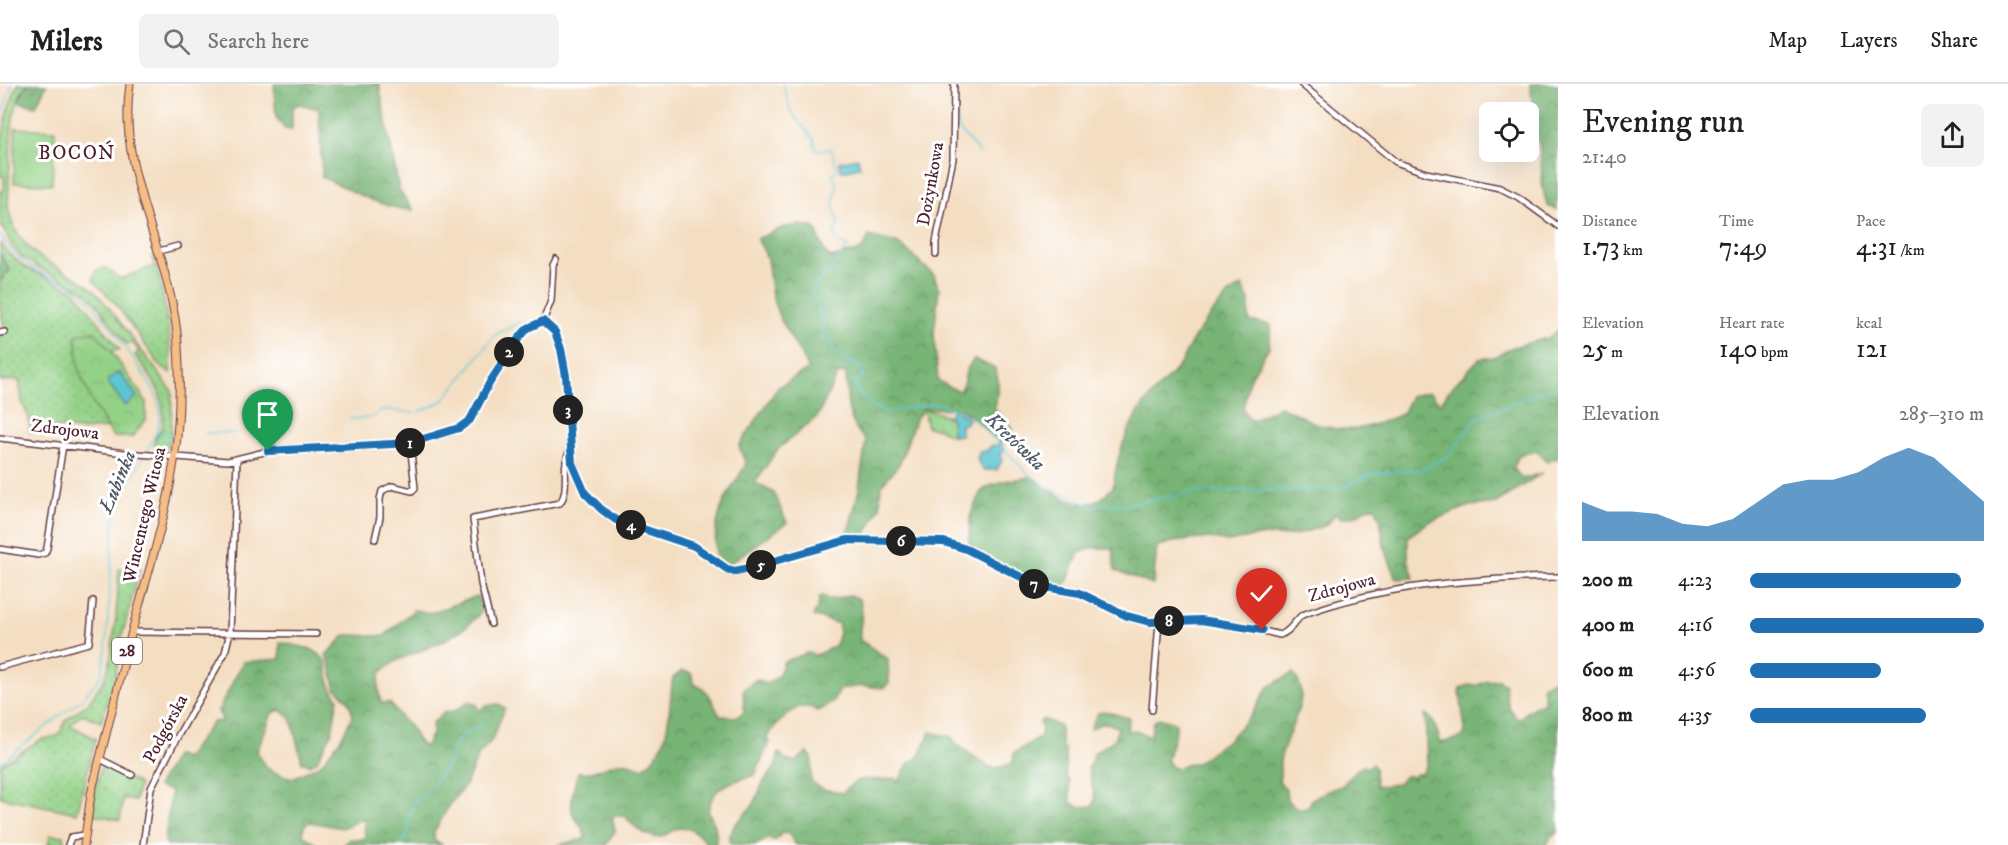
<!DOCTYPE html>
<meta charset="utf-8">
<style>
:root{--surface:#fff;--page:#f2f2f2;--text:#202124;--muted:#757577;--line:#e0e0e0;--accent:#1f6fb2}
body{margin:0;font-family:"IM FELL DW Pica",serif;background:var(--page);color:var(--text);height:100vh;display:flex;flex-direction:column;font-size:22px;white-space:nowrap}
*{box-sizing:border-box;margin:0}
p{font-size:20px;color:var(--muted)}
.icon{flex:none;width:33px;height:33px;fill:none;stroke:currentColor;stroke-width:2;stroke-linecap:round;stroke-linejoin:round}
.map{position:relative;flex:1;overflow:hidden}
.drawer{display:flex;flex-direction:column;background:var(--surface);width:450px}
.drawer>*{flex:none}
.controls{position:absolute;left:1479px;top:18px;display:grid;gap:12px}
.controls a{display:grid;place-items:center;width:60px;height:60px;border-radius:9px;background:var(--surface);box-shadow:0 6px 24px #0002;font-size:30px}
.pin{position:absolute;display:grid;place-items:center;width:51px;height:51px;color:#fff;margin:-62px -26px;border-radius:50% 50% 50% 0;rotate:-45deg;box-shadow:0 0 6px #0007}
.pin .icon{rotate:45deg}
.km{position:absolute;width:30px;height:30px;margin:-15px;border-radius:50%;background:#222;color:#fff;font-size:16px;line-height:30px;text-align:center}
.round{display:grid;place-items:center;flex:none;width:63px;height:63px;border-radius:9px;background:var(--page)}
.overview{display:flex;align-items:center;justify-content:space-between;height:102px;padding:0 24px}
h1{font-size:33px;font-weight:600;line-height:45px}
.stats{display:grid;grid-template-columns:repeat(3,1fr);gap:9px;height:102px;padding:6px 24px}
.stats div{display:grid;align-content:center}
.stats b{font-size:26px;font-weight:600}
.stats small{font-size:16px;font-weight:400}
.stats p{font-size:16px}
.chart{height:168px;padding:12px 24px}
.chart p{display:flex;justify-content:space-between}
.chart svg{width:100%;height:108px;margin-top:6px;fill:var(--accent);opacity:.7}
ul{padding:0 24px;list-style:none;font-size:20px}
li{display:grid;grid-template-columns:96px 72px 1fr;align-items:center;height:45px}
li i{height:15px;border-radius:8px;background:var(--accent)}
header{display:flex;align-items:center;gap:36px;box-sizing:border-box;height:84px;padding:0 30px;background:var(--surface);border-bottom:2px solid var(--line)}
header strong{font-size:28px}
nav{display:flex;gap:33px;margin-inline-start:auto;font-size:21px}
.search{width:420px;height:54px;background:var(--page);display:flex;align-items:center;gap:15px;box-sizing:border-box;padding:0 21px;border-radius:9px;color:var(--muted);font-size:22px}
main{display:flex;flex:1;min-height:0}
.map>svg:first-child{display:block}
.grass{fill:url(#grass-dots);stroke:#6f785a;stroke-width:1.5}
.forest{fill:url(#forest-crowns);stroke:#606a50;stroke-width:1.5}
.wetland{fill:url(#wetland-marsh);stroke:#6f785a;stroke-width:1.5}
.park{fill:url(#park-crowns);stroke:#6f785a;stroke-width:1.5}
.pitch{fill:#94d288;stroke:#6f785a;stroke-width:1.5}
.water{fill:#5bc7d4;stroke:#527380;stroke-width:1.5}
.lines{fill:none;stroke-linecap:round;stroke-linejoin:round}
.stream{stroke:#5bc7d4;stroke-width:1.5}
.minor-casing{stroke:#643c42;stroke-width:8}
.major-casing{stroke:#643c42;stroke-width:9}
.minor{stroke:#fff;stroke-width:5}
.major{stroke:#f6be87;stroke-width:7}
.route-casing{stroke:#fff;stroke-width:12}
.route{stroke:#1f6fb2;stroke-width:8}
.labels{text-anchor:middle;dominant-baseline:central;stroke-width:6;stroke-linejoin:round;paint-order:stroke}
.shield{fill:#fff;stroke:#80626b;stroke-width:1.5}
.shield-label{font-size:16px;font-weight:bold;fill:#4a1f2b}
.street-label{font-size:18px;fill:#4a1f2b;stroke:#fff}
.neighbourhood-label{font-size:20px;letter-spacing:1.5px;fill:#4a1f2b;stroke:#fff}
.water-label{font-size:20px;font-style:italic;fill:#505a66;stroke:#fff}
</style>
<header>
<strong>Milers</strong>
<div class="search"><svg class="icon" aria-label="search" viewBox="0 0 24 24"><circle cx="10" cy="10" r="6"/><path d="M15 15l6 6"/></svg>Search here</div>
<nav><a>Map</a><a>Layers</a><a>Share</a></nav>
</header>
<main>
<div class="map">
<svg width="1558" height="761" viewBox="0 0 1558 761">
<defs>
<pattern id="grass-dots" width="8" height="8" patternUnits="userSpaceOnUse" patternTransform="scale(1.5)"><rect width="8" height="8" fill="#94d288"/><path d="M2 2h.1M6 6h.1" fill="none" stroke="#81b476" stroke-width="1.8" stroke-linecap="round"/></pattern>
<pattern id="forest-crowns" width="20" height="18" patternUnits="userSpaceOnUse" patternTransform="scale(1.5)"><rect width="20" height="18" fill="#77b474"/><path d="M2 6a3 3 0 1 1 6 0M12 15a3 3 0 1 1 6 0" fill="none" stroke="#64925f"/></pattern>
<pattern id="wetland-marsh" width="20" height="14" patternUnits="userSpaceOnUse" patternTransform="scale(1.5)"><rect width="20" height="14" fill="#94d288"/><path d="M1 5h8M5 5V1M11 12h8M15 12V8" fill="none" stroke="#81b476"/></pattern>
<pattern id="park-crowns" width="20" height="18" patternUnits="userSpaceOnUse" patternTransform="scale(1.5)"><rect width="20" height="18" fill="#94d288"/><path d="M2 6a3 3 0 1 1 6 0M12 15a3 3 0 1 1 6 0" fill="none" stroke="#81b476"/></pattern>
</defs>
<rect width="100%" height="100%" fill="#fff"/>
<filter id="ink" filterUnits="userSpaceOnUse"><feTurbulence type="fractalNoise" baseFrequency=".0167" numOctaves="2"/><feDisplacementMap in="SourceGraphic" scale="12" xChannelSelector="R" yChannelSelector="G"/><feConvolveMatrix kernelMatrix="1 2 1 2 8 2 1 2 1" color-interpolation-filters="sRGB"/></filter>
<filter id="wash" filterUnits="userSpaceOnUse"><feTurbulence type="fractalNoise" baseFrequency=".008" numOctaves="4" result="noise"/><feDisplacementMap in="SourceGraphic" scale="24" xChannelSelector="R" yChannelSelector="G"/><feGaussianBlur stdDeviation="1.35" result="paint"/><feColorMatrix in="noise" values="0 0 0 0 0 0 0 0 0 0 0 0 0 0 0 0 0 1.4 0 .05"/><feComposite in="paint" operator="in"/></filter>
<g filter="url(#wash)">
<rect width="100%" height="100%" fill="#f4dec2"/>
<path class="grass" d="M18,0H27L20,11L13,33L11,51L8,124L12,138L19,152L29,164L41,174L82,197L95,207L111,226L172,307L171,353L165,367L163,368L155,363V355L160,346L161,348C169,314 154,297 135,271L139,267L132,258L127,261L96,219L83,206L39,184L21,172L13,163L2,143L0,135V107H4V92H0C0,60 4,29 18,0Z
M0,159L8,169L25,183L75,207L120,266L111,267L93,320L107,344L80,346L54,343L52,349L30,348L29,334L22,318L19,296L0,297V251L5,246L0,224V196L10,186L0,170Z
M152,172H154C164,212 171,247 171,289L161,283L116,220L93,196L96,187L105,183L120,195L155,182Z
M140,484L120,560L115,596L101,638L82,630L70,641L96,655L77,729L0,713V681L42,655L58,652L67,635L88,619L104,596L110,578L116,533L119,485Z
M102,680L139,700L135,717L123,714L120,736L92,730L94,708Z
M50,751L64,752L65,761H48Z"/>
<path class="forest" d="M27,0H47L36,22L18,18Z
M274,0H379L399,106L413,126C381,125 351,106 322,93L319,25L300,20L292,23V46L285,45L276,33Z
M1530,0H1558L1557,126L1548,122C1539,102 1543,81 1539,60C1536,49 1528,52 1529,35L1532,34L1533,24Z
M801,141L815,144L826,170L831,174L862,166L869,152L897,159L910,169L934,191L939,205L934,249L938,297L954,305L961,307L967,285L974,275L987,281L994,283C1001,297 998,309 994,324L1012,344V351L1001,357L959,324L923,325L915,336L900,379L881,402L880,423L865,451L847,452L858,410L866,356C845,337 847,314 846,288L837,291L818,332L777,366L755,399L774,409L787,439L727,481L716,472C712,432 725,413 746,381L739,362L778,303L809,285C798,263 781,242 774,218C766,193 774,180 757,155L784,143Z
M0,170L10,186L0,197Z
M1242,202L1249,216V237L1271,241L1269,263L1249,296L1243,325L1251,337L1280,322C1294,328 1309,338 1323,342C1352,351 1376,341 1402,330L1411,312L1429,308L1441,319L1450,305L1479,275L1495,273L1513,263L1548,254L1558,246V374L1547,378L1537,367L1519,371L1513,384L1522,395L1542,389L1496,419L1470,422L1459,426L1429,438L1408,453V475L1414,494L1396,495L1384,462L1380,434L1375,423L1366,424L1357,431L1341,434L1335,430L1327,441L1295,451L1278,452L1264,451L1228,458L1210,454L1172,458L1157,463L1153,501L1115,486L1113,464H1092L1079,469L1063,507L1019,492L969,461L970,433L980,409L986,404L1004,397L1032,393C1050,406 1075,429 1099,416C1104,413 1109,407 1113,403C1117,369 1129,336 1152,311C1161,300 1175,289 1182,277C1186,270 1188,262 1193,256C1203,240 1225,209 1242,202Z
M850,511L859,515C866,532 858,539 860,556L888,575L889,599L884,604L862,602L841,605L832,619L818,627L810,623H798C787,632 770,643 766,657H770L755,691C732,699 712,699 708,728C714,738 719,748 715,761H708C699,750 687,738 672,747C668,750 665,752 660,753C647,755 632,741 625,732H612L615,747L606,761H558L585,755C585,743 576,738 572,728C570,719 575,697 578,688C603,692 617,667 642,685C674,662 667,628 673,594L682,587L691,589L694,600C714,609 710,616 720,632L737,633L744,628L743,606L757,595L766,600C777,595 781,590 783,578L807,569L816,571L835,562L839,549V540L813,532L819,520V514L823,512C832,518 840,514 850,511Z
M478,512L483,525C471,542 449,555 429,563C416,569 387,578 380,591C376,599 379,611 381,619H390C396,629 403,635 410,643C417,651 414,656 425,663L433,648L432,640L443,629L456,626L469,617L477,621L478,627L486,622L498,620L505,624L492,656L479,670L466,700L450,720L434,748V757L443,761H344L349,755L358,756L365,754L364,734L342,744L311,738L305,740L303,746V751L318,761H167L165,756L171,707L157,703L176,671L185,675L213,638L223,637L218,627L243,578L280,575V558L311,565L319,570L326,578L330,602L338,614L332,648L317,677L309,681L302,678L291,634L280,626L272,629L257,667C265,686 273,689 293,694L321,680L340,656L353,631L349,618L335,603L330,580L326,571L346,551L384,552L414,526L430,529Z
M1293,589C1316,614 1282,652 1280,679C1279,687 1282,687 1279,697L1286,706L1287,716C1294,723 1300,727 1309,722L1312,715L1329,706L1342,702L1357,685L1364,682L1367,684L1372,680L1375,684L1376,703L1397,700L1405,692H1411L1413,696L1415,690H1421L1427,679L1425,630C1435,635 1437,649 1441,659L1463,653L1465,646L1460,610L1461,604L1469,601H1478L1487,597L1499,596L1505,600C1506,613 1508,628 1519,636C1525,627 1535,622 1545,618L1542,602L1558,594V749L1551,752L1547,761H796L789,750L782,749L776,756L767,755L756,761L730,760V751L735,741L754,720L763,699L775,683L779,669L786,676L796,678L807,668L812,673L811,697L822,705L843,709C864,685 869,701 895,694L899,697L908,680L917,674L922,667L930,648L953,653V657C960,663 966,667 973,672C989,684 993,688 1013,679L1014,669L1041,653L1042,645L1040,639L1043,635L1060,642L1062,664L1065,665L1066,694L1069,695L1071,719L1080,723L1093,722L1095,714L1088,683L1092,677L1094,669L1114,656L1118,644C1107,636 1101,639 1090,645L1098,629L1104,627L1129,634L1127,647L1136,646L1150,653L1153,639L1159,634L1176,639V646L1167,676L1172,683L1178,685L1183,681L1195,680L1229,655L1252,630L1268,603Z"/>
<path class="wetland" d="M923,325L942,330L951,335L953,352L939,345L927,343Z"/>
<path class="park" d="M94,247L111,267L146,317V336L132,353H113L93,320L79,287L76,251Z"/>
<path class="pitch" d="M15,44L55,46L52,100L14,99Z"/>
<path class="water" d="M858,74L860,83L841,87L839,78Z
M119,288L137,313L125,322L107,297Z
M954,324L958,329L968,335L965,340H961V351L953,352L951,335L949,331Z
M1001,357L1004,366L1002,370H999L1002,376L997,386H984L979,380L977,373L980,371L979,367H987L992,361L996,362Z"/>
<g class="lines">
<path class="stream" d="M783,0L791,28L814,55L816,66L831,65L837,85L832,90L837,100L833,122L839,141L833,150L839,158L848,163L811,207C818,226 829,234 821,255L830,256L833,266L861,284L864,293L855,297L857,307L871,321L886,328L936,319L956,326L977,337L1037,399L1086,420L1125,421L1195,408L1341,405L1371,390L1423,385L1448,372L1477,334L1550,304L1558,303
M957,0C956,11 955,39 961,48C967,56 975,60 979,70
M0,35L12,0
M0,151C12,169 27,183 48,192C57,196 69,199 77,205C96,221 153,297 159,320C163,337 155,353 147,367
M419,328L443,317L495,251L522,237
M349,335L371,334L381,327L387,326L414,329
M157,348L170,352
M205,349H234
M0,679L83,614L101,592L106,565L114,437L128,400L144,372
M400,761C415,748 404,736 412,723C419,712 432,703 440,692C461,666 442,658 482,641"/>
</g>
</g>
<g filter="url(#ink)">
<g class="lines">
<defs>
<path id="minor" d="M1301,0L1396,78L1426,89L1500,104L1518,113L1558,142
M159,167L178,162
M936,170V158L953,75L954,0
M543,237L551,217L553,181L556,175
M0,249L5,248
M0,354L125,369L228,377L276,365L338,364L414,358L451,348L470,336L490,298L519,254L528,244L543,237C572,251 568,338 570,366L579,399L592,417L601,425L616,436L694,462L727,485L735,487L754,483L847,456L944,458L966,465L1039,502L1080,509L1127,533L1150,538L1201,536L1243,542L1280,551C1290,548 1294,538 1302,531C1385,500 1471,495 1558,493
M375,455L380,433V415L382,407L392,402L412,407L415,404L410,359
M0,465L38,471L45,469L47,464L63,361
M491,540L481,500L473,435L560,419C571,403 560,383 570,366
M132,548L316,550
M0,583L89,559L93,517
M1152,626L1159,538
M100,675L132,691
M68,761L71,753L85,751
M143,761L151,704L179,650L225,569L230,548L237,376"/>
<path id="major" d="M84,761L91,710C105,656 118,601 132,547C145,499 161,451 170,402C179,356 181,308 178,261C173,172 116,91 130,0"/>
</defs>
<use href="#minor" class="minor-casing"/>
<use href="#major" class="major-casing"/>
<use href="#minor" class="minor"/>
<use href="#major" class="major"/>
</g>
</g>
<g class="lines" filter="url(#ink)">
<defs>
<path id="route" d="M268,367L410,359L459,344L470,336L490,298L519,254L528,244L543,237L555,248L561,265L566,292L572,379L585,409L601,425L616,436L694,462L727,485L735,487L754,483L847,456L944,458L966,465L1039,502L1080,509L1127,532L1150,538L1201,536L1262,546"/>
</defs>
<use href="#route" class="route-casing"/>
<use href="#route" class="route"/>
</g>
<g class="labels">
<rect class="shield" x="112" y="554" width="30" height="26" rx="4.5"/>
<g class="shield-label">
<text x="127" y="567">28</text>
</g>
<g class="street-label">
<text transform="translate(931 100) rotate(-80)">Dożynkowa</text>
<text transform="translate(65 346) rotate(7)">Zdrojowa</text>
<text transform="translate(145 431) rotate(-77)">Wincentego Witosa</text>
<text transform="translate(1342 504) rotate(-15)">Zdrojowa</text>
<text transform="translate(166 645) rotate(-62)">Podgórska</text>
</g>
<g class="neighbourhood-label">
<text x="77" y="69">BOCOŃ</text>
</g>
<g class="water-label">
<text transform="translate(1015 358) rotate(44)">Kretówka</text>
<text transform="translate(118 398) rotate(-67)">Łubinka</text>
</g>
</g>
</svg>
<div class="controls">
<a><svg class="icon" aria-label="locate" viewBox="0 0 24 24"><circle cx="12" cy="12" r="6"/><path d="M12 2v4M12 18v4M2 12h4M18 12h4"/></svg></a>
</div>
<div class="pin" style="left:268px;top:367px;background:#1e9e55"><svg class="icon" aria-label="arrive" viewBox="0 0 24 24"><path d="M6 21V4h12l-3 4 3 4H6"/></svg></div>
<div class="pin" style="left:1262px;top:546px;background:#d93025"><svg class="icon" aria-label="check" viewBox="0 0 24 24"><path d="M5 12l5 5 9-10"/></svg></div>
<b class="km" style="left:410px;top:359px">1</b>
<b class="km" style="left:509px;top:268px">2</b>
<b class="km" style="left:568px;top:326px">3</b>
<b class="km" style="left:631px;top:441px">4</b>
<b class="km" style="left:761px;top:481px">5</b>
<b class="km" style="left:901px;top:457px">6</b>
<b class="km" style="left:1034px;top:500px">7</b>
<b class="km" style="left:1169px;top:537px">8</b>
</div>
<section class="drawer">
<div class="overview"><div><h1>Evening run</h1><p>21:40</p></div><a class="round"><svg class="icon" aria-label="share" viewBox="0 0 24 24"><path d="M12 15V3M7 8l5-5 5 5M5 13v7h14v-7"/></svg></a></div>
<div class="stats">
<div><p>Distance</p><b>1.73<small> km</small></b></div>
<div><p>Time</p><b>7:49</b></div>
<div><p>Pace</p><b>4:31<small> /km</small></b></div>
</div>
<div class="stats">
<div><p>Elevation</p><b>25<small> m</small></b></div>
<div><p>Heart rate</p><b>140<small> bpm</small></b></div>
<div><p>kcal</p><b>121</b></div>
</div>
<div class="chart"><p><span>Elevation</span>285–310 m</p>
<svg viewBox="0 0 160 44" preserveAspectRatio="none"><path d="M0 44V28L10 32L20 32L30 33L40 37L50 38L60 35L70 28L80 21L90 19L100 19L110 16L120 10L130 6L140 10L150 19L160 28V44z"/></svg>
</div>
<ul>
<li><b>200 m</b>4:23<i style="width:90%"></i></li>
<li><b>400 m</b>4:16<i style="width:100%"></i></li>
<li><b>600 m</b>4:56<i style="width:56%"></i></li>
<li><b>800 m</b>4:35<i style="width:75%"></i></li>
</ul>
</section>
</main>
